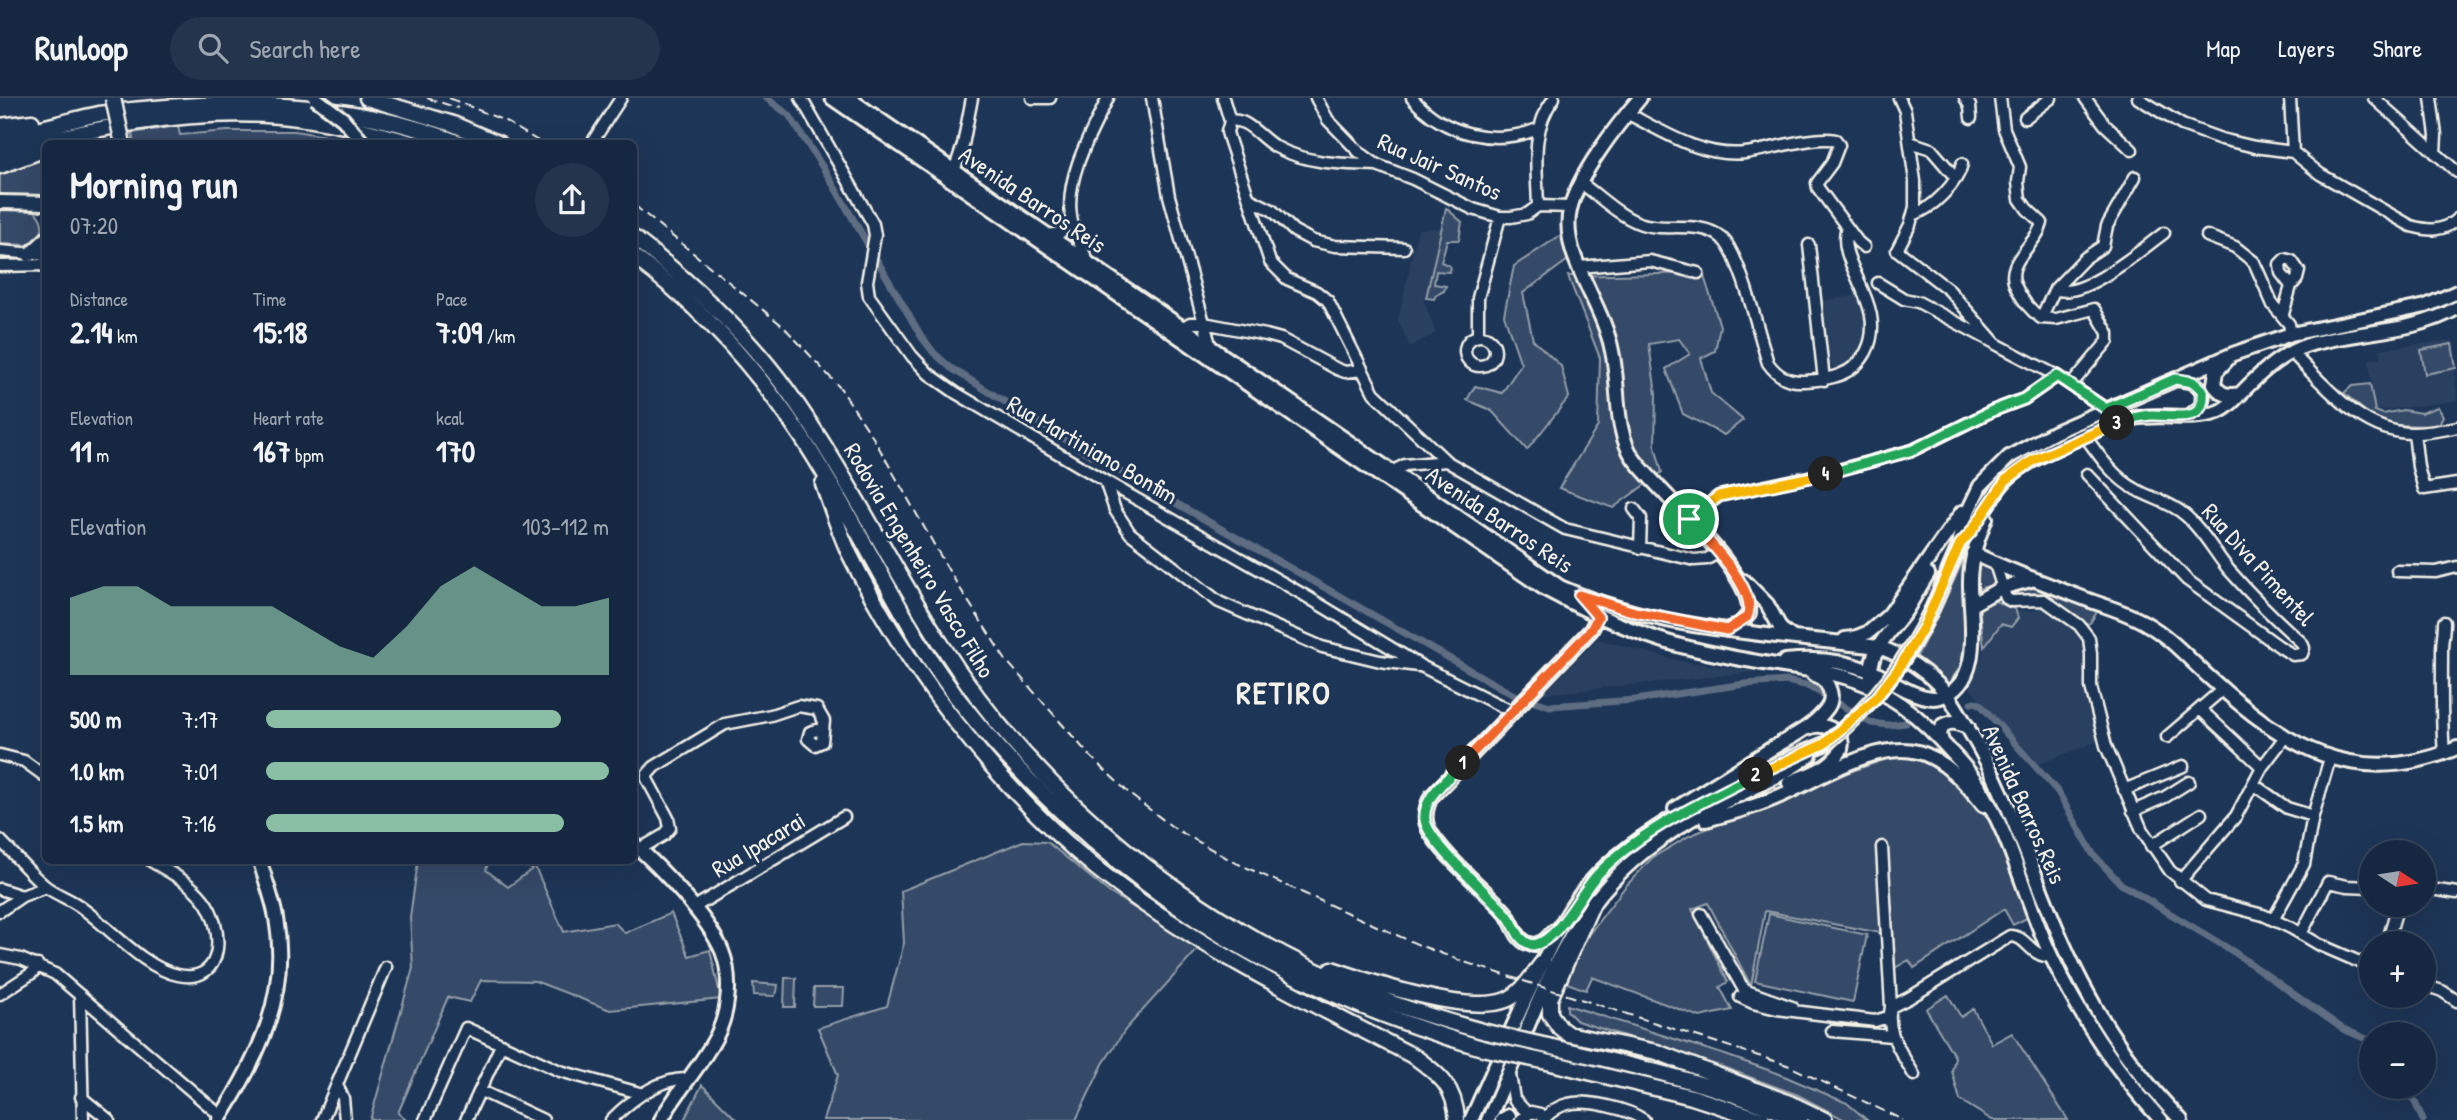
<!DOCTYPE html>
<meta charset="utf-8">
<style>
:root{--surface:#162841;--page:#23344c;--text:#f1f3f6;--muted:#9ea6b1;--line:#35445a;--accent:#8abfa5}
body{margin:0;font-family:"Patrick Hand",sans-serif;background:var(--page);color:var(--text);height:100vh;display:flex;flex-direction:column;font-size:26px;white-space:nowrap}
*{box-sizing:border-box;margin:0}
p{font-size:23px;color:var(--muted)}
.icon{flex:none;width:38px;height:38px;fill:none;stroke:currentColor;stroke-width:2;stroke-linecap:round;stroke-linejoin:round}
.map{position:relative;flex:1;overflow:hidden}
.drawer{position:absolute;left:42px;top:42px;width:595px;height:724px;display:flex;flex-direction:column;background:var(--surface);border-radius:10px;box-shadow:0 7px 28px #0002,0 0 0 2px var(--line)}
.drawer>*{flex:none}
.needle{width:46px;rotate:102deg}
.buttons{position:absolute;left:2359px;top:742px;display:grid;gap:14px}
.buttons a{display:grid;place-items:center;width:77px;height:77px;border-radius:50%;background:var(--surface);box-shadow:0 7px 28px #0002,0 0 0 2px var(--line);font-size:35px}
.pin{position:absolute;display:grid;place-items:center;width:60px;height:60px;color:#fff;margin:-30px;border:4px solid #fff;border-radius:50%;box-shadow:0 2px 7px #0007}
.km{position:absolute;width:35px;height:35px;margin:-18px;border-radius:50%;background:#222;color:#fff;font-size:19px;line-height:35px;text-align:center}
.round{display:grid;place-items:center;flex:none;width:74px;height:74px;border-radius:37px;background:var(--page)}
.head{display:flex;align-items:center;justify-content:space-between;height:119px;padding:0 28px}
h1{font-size:38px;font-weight:700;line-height:52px}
.figures{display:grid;grid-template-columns:repeat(3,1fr);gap:10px;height:119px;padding:7px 28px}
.figures div{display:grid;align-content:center}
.figures b{font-size:30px;font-weight:700}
.figures small{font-size:19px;font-weight:400}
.figures p{font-size:19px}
.chart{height:196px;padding:14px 28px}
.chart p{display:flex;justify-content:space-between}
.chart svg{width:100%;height:126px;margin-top:7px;fill:var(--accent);opacity:.7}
ul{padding:0 28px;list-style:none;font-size:23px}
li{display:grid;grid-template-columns:112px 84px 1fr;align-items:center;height:52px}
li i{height:18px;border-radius:9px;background:var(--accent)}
header{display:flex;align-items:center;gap:42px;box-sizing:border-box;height:98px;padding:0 35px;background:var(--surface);border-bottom:2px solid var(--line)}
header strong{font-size:33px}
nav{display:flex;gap:38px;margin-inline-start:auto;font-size:24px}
.search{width:490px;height:63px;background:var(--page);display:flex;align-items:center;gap:18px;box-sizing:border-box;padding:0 24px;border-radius:38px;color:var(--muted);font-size:26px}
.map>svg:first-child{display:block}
.built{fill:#2a4060}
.green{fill:#354a67;stroke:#949ea8;stroke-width:2}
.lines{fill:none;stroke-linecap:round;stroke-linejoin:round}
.canal{stroke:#5e6d82;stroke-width:7}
.minor-casing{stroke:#f4f1e8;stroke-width:15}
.major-casing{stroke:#f4f1e8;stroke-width:18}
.highway-casing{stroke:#f4f1e8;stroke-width:19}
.minor{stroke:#1d3557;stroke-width:10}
.major{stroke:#1d3557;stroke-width:12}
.highway{stroke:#1d3557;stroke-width:14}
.rail{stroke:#f4f1e8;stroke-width:2;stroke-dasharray:10 5;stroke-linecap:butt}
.major-bridge-casing{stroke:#f4f1e8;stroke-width:18;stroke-linecap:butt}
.highway-bridge-casing{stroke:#f4f1e8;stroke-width:19;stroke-linecap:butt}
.major-bridge{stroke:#1d3557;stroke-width:12}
.highway-bridge{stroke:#1d3557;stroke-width:14}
.split-1-casing{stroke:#fff;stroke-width:14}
.split-2-casing{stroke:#fff;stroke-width:14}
.split-3-casing{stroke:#fff;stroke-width:14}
.split-4-casing{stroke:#fff;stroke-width:14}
.split-5-casing{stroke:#fff;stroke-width:14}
.split-1{stroke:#f0652b;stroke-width:9}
.split-2{stroke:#22a559;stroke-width:9}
.split-3{stroke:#f5b400;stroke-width:9}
.split-4{stroke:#22a559;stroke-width:9}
.split-5{stroke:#f5b400;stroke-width:9}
.labels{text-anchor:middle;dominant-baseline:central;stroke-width:6;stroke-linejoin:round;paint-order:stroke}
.street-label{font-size:24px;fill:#f4f1e8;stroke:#1d3557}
.district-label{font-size:32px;font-weight:bold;letter-spacing:2px;fill:#f4f1e8;stroke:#1d3557}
</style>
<header>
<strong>Runloop</strong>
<div class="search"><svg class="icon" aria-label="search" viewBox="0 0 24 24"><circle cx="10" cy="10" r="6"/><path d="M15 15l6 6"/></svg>Search here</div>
<nav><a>Map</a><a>Layers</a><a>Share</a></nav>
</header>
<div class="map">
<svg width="2457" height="1022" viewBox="0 0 2457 1022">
<rect width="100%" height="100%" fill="#1d3557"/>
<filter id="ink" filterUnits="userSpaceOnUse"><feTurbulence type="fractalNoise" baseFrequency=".0143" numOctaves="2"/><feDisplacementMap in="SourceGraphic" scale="14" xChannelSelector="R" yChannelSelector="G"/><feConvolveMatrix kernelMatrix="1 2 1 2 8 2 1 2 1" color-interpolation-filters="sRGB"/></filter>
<g filter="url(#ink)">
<path class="built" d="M1440,130L1424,203L1436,235L1410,249L1398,222L1418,131Z
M1860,197L1866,227L1864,247L1850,265L1836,271L1831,268L1821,203Z
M2452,242L2457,303L2375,313L2369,261L2381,260L2380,251Z
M2042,507L2080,535L2085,552L2086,567L2082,578L2098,643L2039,666L1968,588L1979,566L1984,549L2002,526L2018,520L2016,512L2034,513Z
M1598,541L1676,562L1757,574L1543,596Z"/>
<path class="green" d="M178,28L180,37L227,33H295L355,43L357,45L134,46L132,35Z
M45,57V100L0,98V73Z
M0,108L35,113C47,127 43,137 31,147L0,146Z
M1446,110L1462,124L1459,142H1447L1441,164L1450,168L1449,174L1436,173L1434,186L1446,188L1444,193L1436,197L1434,201L1426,200Z
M1564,135L1568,162L1523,195L1533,242L1561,268L1569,299L1527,352L1491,312L1467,302L1475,288L1502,295L1521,266L1504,217L1514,168Z
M1703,175L1720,228L1715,253L1701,260L1711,295L1743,322L1724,337L1683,316L1666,271L1690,256L1679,241L1649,246L1656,296L1655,348L1662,374L1613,410L1559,390L1598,328L1600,260L1568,178Z
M2452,246L2456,270L2425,276L2421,252Z
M2370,286L2375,313L2383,316L2403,312L2421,315L2438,309L2443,318L2438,328L2388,327L2375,322L2344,295L2352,288Z
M1975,436L1966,474V531L1961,568L1947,587L1915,562L1942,509Z
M1979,462L1993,470L1997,481L1993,487L1977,491Z
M2029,489L2049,494L2097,514L2090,525L2085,527C2074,518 2050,496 2037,495C2027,495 2018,499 2008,497L2006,492Z
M1986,501C1998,502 2004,509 2015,511L2018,520L2011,529L2001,526L1984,549L1979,509Z
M1901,656L1926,660L1974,701L1999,737L2031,818L2013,827L2004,811L1914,870L1909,862L1893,871L1886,744H1879L1881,835L1765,813L1751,888L1708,805L1692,811L1728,884L1720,889L1732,912L1700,919L1592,879L1586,892L1567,885L1574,864L1589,836L1625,789L1652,760L1689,738L1832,680Z
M1023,743L1047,744L1110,795L1199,850L1125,932L1103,966L1076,1022H823L838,977L818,930L887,908L904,845L901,793Z
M418,763H489L486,772L508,789L535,769L564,834L615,825L625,835L671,815L689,858L710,852L721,901L610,912L535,883L481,882L470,904L448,899L398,1015L406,1022H370L413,870L410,819Z
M1769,816L1867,837L1853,904L1755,883Z
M785,880H796L795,909H784Z
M753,885L778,887L777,894L774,898L754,897Z
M814,890H844L843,908H813Z
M1948,897L1961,919L1973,911L1992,946L2012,935L2068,1022H1992L1960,1002L1952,973L1955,959L1926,911Z
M1567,907L1725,957L1777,975L1847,1005L1867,1022H1845L1798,997L1723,969L1577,923L1567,913Z
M702,987L737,1022H684Z"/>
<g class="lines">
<path class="canal" d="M766,0L789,17L827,76L921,238L934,255L951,270L1077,349L1512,596L1550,608L1635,602L1745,586L1787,583L1809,588L1871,625L1888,627L1906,625
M1971,605L1975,604L1980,606L2058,694L2093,756L2121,786L2234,854L2343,931L2371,943
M2408,989L2423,1022"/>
<defs>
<path id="minor" d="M801,0L873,126L875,137L867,184L869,198L912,258L929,276L956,295L1105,383L1304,497L1421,568L1513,614
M1032,0H1050
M1152,0L1169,98L1211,250
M1223,0L1230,23L1227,34L1229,41L1270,164L1287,181L1317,194L1328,203L1374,295L1446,363L1565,431L1694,462L1707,461L1717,455
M1316,0L1328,22L1359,54L1377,67L1413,81L1473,111L1500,119H1511L1527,116L1538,108L1570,109
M1412,0C1444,37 1494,48 1538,31
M1899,0L1905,13L1915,83V109L1910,127L1897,152L1949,192L1996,246L2057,278L2106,311
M1965,0L1970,8L1971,20
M2000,0L2004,31L2020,69L2018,84L2020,101L2027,111L2042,125C2037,147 2003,164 2016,189C2023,203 2029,211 2041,220
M2085,0L2105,27L2132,52
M2138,0L2182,27L2221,41L2255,49L2293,54L2320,76L2411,128C2429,133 2443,134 2457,121
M2290,0L2293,54
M2374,0L2457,74
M2431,0L2436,37L2435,55
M1627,15C1663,34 1703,60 1745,55C1769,52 1814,37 1836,42L1839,47L1832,65L1817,85L1818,90L1858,144L1864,149
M2025,20L2051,0
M1230,23C1247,19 1261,41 1276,49C1307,66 1342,66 1377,67
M1910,44L1931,51L1956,80
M591,46L621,0
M954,73L963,47L972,0
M1581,85C1599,98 1618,117 1639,125C1665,135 1700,121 1722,140C1741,158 1759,237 1768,265C1778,279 1789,284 1805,283C1829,282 1854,277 1866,254C1890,207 1834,165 1847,129
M1250,101L1272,112L1294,133L1313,143L1335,148L1404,150
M1538,108C1537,70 1530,32 1554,0
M1913,117C1932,111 1958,85 1962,66
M1048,137L1060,135L1071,122
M2207,138L2235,149L2254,164L2273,207L2289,226L2291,236
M1809,147L1824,282
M0,153L46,157
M1088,164C1082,150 1073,134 1071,118C1065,79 1091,35 1108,0
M0,168L46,167
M1579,169L1650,163L1698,175
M1878,185L1904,201L1918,204L1993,244
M2055,191C2082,203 2142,151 2164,135
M2283,216L2291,188L2297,181L2299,173L2292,163L2285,161L2280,166L2281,175L2291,188
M2041,220L2055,191L2085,160L2103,148L2107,128L2135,79
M2041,220L2056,221L2094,211L2108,235V243L2071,287
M1182,230L1190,225H1204L1266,237L1281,241L1337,271L1345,274L1362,272
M1478,238V200L1500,119
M1465 253a15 15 0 1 1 30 0a15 15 0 1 1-30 0Z
M2291,254C2325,287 2362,336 2414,335C2428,335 2443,332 2457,329
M2414,335L2418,369L2424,391L2457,386
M2085,338C2099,358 2115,381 2137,392C2153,401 2172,405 2185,417C2203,432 2214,454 2229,472C2252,498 2276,522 2302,545L2304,550L2302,556L2293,557L2280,549L2187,482L2087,376
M1391,374L1405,367L1446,363
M1105,383L1115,412L1130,435L1219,504L1322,549L1380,563L1418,568
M1634,411L1641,420L1640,450
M1689,421L1719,398L1827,375L1913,352L1992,313L2024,301L2057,278
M1995,466L2006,500L2011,503L2044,502L2079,527L2089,540L2091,556V589L2106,648L2142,732L2170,773L2206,802L2263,817L2291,830L2320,847L2371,869
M2397,473L2436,474L2457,469
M2444,524C2444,534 2442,543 2442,552C2442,586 2441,621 2444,655
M2201,612L2262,669
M2167,639L2223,591
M0,657L24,663L46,679
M2253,686L2287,710L2313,718
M2124,692L2183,668
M2133,713L2165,699L2189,684
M0,742C15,757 29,775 45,788C56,797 71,801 82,810C110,830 144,870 178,877C227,887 224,827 203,801C190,784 169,774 151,763
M2151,748L2201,716
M1882,749L1891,909C1885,935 1902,955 1914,977
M640,751L664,737L670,730L668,720L647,681V677L654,669L725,626L771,617L798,608L817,611L824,623L822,644L815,647L808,641L810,634L817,632L821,634
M2180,783L2236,718L2262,669L2285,639
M2424,790L2457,795
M0,791L22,798
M693,810L844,719
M0,813L22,798L46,789
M1701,816L1744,892L1792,909
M2273,822L2304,766L2313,718L2330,660
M2301,836L2328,784L2347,788L2371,789
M2387,845L2398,807
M0,857L21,861L55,876L221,1018
M2424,887L2442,893L2457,903
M0,896L32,875L38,867
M80,897L83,1022
M1740,899L1753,905L1777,911L1875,923L1888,919
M1891,909L1909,900L2010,838C2028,838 2028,858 2052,859
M1832,933L1892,938
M1509,971L1514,1001L1527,1015
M337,987L343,1000L345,1022
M481,993L543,1022
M81,999L109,1022
M1544,1021C1551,1013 1558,1008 1568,1006C1587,1001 1628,1011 1644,1022
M322,1022L386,869
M425,1022L466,930L560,973L643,996
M466,1022L501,947
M611,1022C630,1003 659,980 687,981
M1521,1022L1531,1014L1540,1016L1545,1022"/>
<path id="major" d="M832,0L1545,491C1588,514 1633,535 1681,548C1717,557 1754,564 1790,569C1824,574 1857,578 1886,597C1908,610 1926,626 1943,645C1955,658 1967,670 1977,685C2012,738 2025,803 2052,860C2080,919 2117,974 2161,1022
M848,0L1560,489C1660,533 1771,536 1878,549C1904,557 1929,575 1947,596C1956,608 1964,624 1972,637C2018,715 2040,804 2082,885C2108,935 2141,981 2181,1022
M1640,0C1617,27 1577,78 1570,112C1567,125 1569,141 1573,154C1584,188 1605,218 1612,253C1620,287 1613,332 1634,361C1660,396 1754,474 1749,516L1740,526L1727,532
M0,104L46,105
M29,157L46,141
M43,167H46
M2228,261L2216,274L2214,286C2221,298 2228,298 2241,296
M2177,281L2193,284L2203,293L2202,308L2190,318
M1960,446C1978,426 1988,400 2007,381C2027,360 2105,325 2135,320C2161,315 2190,323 2215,315C2228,311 2237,299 2247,289C2265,271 2283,255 2308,247C2356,232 2413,236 2457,210
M1973,455C2011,474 2052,488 2091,503C2109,509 2128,515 2145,525C2170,539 2189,561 2210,580C2285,648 2354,693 2457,650
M1744,483L1767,506L1781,531L1792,539
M1971,507L2001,490L2031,482
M1932,511L1960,446L1961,428L1980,388L2009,359L2055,334L2233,256L2291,236L2426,208L2457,194
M1845,541L1854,540L1869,534L1889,517L1962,414
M1785,563C1814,560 1843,562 1870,573C1889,580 1919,605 1940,599C1986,585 1969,517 1970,483C1970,461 1978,440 1986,420
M1871,581C1868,553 1890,534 1905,514C1913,502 1920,488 1928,476
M1942,644L1940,636L1943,627L1953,624L1968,629
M1789,685C1803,678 1823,673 1834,661C1855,642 1829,621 1808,630
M1675,711C1707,691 1739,671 1771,651C1789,640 1811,630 1824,614C1837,600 1830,582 1813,576
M1706,722C1732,715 1758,708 1782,697C1821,680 1876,643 1918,654C1943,660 1968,687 1983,707
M634,746C662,771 707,818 722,853C732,878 729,913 717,937C702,967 678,992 661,1022
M1554,833C1547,841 1539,851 1527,845C1515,840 1513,823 1505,814C1486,793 1439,754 1428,730C1423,719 1426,709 1431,699L1591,532L1598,519
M219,1022C258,960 290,897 276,820C273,801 265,782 260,763
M1471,1022C1491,978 1510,934 1530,891C1549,851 1567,807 1598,776C1649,724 1755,674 1824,646
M1488,1022C1537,918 1557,814 1657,744C1670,735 1684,725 1697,718C1735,697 1776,683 1810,657
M1502,1022L1509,1018"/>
<path id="highway" d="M367,0L453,26L500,46
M0,28L32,24
M0,40C33,33 66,23 99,16C220,0 346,0 462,46
M0,54C91,31 185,10 279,18C325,22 371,33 415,46
M0,68L46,51
M634,140C691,184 744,233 787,292C845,372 887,461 940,544C1038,701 1195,825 1366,895C1405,911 1445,923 1486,934
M634,159C699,207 756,270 801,338C847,408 883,484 927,556C960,609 1001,655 1046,699C1173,824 1311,900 1482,950
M823,386C831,409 839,433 849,455C905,569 998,690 1096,770C1193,848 1305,902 1415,959C1440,977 1455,989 1457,1022
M1594,802L1550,901V916L1560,930L1568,936L1657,954L1792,1006L1825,1022
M1332,871C1370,884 1469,917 1506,902C1523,895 1532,877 1543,864
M1552,949C1636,968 1720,987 1800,1022
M1547,964L1692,999L1763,1022"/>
</defs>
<use href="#minor" class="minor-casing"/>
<use href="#major" class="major-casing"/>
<use href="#highway" class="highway-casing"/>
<use href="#minor" class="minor"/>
<use href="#major" class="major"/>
<use href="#highway" class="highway"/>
<path class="rail" d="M427,0L458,10
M449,0L505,23L543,46
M634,107L784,229L841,291L874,341L949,473L1005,561L1090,658L1132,698L1174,730L1234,764L1419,847L1464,864L1787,967L1903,1022"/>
<defs>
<path id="major-bridge" d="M315,0L343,21L364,46
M1829,643C1876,604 1905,565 1932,511"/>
<path id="highway-bridge" d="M113,0L123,46
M1486,934L1552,949
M1482,950L1547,964"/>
</defs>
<use href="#major-bridge" class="major-bridge-casing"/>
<use href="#highway-bridge" class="highway-bridge-casing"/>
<use href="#major-bridge" class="major-bridge"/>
<use href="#highway-bridge" class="highway-bridge"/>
</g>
</g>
<g class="lines" filter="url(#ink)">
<defs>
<path id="split-1" d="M1463,665L1591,532L1598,519L1579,497L1635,514L1727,532L1747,519C1760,493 1706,441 1689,421"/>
<path id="split-2" d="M1463,665C1449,680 1422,699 1425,722C1429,746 1489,796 1506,816C1517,828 1516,843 1533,847C1558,844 1580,795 1597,777C1638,733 1703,704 1756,677"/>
<path id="split-3" d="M1756,677L1824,646L1876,600L1899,570L1924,528L1960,446L1971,434L2006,382L2034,362L2117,325"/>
<path id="split-4" d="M1826,376L1913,352L1992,313L2024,301L2057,278L2106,311L2175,281L2193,284L2203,293C2206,328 2173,316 2151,317C2140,318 2128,321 2117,325"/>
<path id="split-5" d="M1689,421L1719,398L1826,376"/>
</defs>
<use href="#split-1" class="split-1-casing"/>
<use href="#split-2" class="split-2-casing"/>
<use href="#split-3" class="split-3-casing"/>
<use href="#split-4" class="split-4-casing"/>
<use href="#split-5" class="split-5-casing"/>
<use href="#split-1" class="split-1"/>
<use href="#split-2" class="split-2"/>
<use href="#split-3" class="split-3"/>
<use href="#split-4" class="split-4"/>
<use href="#split-5" class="split-5"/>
</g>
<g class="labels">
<g class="street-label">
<text transform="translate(1440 68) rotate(24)">Rua Jair Santos</text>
<text transform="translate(1033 101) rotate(34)">Avenida Barros Reis</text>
<text transform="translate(1093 351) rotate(30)">Rua Martiniano Bonfim</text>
<text transform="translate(1500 421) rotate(34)">Avenida Barros Reis</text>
<text transform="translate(920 462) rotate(59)">Rodovia Engenheiro Vasco Filho</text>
<text transform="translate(2259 466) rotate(48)">Rua Diva Pimentel</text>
<text transform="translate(2025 706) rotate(66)">Avenida Barros Reis</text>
<text transform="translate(758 746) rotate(-31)">Rua Ipacarai</text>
</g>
<g class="district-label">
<text x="1284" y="594">RETIRO</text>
</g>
</g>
</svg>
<div class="buttons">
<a><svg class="needle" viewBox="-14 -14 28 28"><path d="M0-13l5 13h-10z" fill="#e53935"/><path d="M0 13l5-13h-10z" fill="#9ea6b1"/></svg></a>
<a>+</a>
<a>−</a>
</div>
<div class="pin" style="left:1689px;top:421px;background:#1e9e55"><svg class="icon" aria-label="arrive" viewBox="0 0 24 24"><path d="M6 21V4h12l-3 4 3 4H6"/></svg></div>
<b class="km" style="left:1463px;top:665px">1</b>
<b class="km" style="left:1756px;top:677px">2</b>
<b class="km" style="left:2117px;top:325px">3</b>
<b class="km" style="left:1826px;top:376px">4</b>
<section class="drawer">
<div class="head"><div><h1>Morning run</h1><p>07:20</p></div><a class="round"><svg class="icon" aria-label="share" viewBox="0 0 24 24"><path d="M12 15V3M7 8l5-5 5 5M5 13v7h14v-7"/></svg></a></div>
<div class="figures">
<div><p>Distance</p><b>2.14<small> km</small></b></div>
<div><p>Time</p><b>15:18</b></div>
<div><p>Pace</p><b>7:09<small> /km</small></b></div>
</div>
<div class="figures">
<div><p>Elevation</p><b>11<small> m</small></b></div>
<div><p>Heart rate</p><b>167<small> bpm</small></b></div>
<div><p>kcal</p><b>170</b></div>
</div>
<div class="chart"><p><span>Elevation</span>103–112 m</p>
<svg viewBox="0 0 160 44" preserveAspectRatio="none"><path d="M0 44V17L10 13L20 13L30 20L40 20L50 20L60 20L70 27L80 34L90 38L100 27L110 13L120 6L130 13L140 20L150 20L160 17V44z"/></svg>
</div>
<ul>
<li><b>500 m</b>7:17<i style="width:86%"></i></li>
<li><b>1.0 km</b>7:01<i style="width:100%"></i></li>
<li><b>1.5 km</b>7:16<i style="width:87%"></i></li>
</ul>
</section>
</div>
